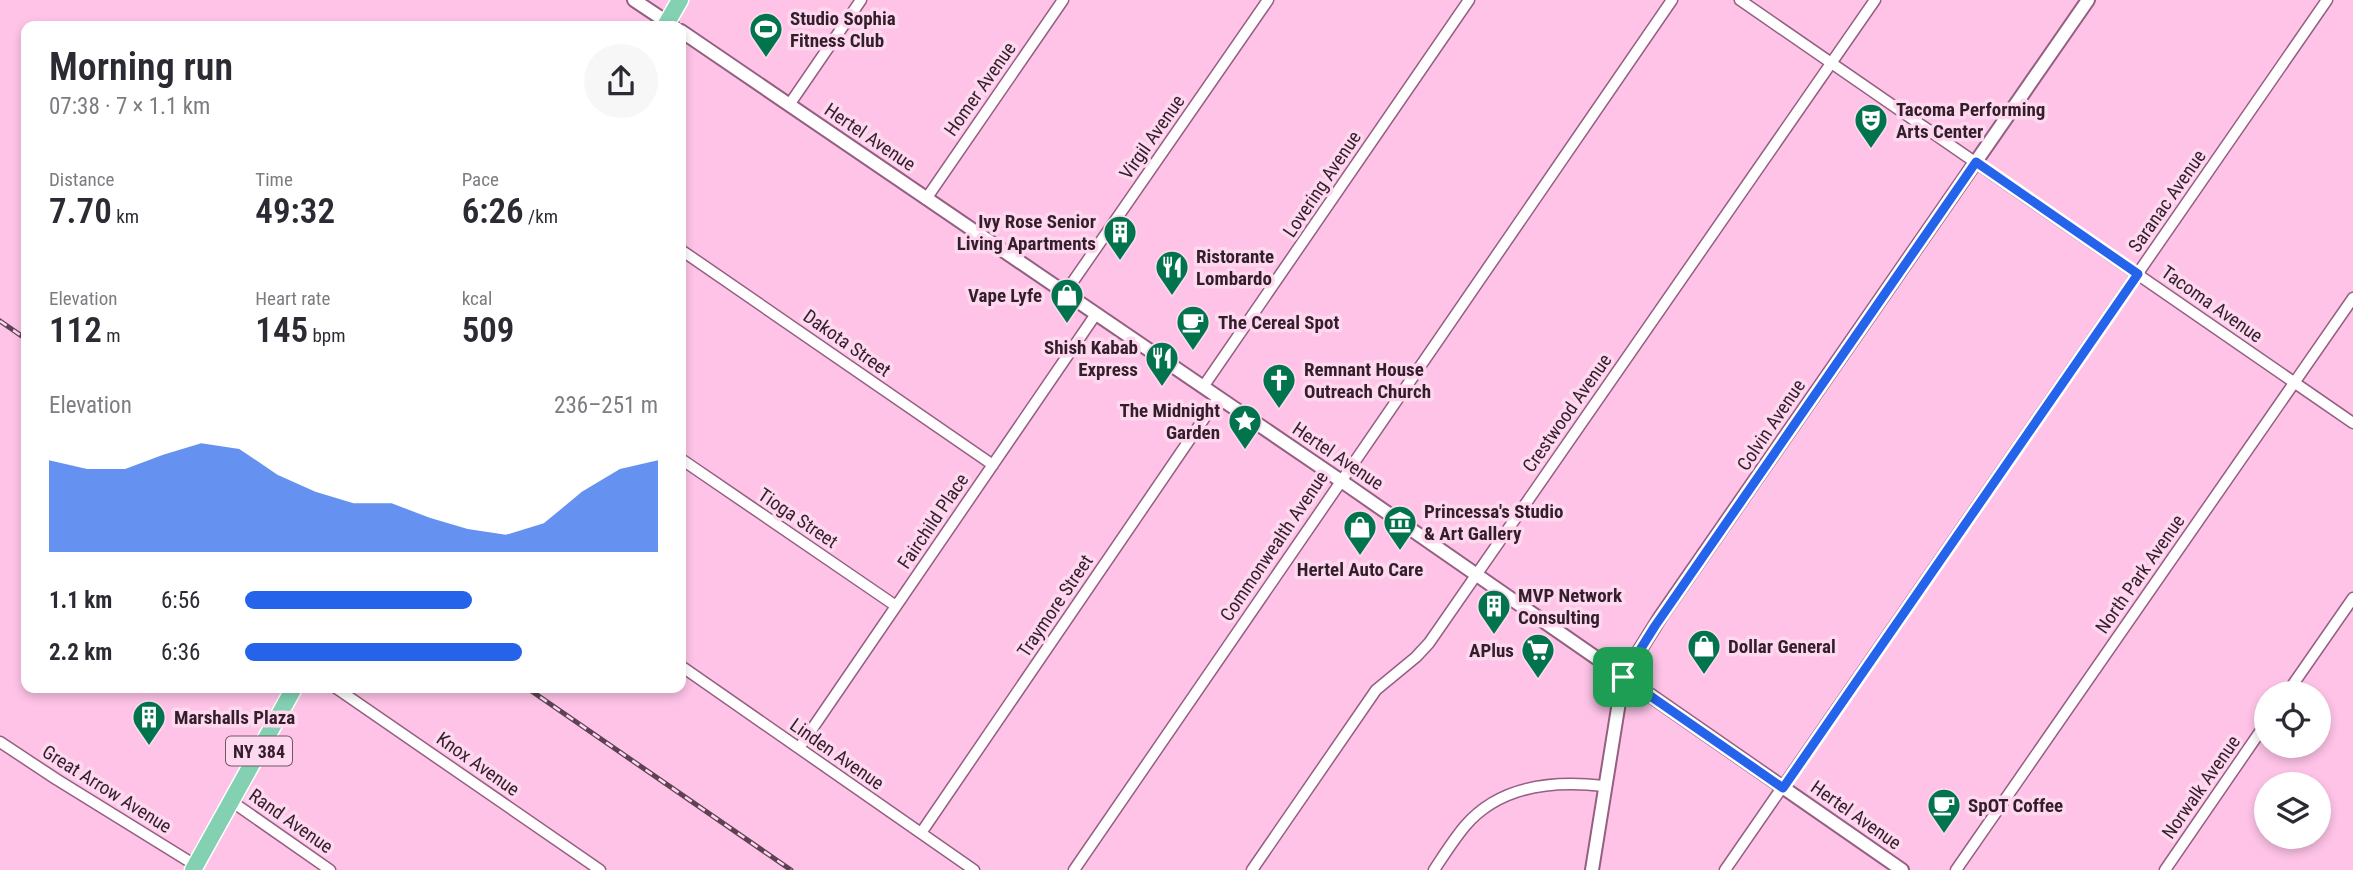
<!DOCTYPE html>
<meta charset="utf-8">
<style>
:root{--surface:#fff;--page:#f7f7f7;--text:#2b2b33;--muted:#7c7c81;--accent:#2563eb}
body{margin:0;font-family:"Roboto Condensed",sans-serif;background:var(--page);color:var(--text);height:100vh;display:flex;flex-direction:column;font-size:26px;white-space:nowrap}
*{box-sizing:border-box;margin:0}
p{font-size:23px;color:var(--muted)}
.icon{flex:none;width:38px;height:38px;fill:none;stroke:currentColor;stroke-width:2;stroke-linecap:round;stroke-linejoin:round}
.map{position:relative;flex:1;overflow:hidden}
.details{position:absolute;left:21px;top:21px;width:665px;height:672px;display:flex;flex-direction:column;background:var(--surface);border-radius:14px;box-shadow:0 4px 10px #0003}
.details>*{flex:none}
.buttons{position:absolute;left:2254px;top:681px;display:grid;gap:14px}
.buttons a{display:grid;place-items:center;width:77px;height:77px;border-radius:50%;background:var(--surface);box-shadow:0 4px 10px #0003;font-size:35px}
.pin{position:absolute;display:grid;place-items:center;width:60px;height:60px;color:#fff;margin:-30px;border-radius:14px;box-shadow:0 4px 10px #0006}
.round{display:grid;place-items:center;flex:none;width:74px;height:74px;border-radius:37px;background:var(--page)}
.headline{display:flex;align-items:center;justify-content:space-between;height:119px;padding:0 28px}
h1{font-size:38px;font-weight:600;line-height:52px}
.stats{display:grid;grid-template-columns:repeat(3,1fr);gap:10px;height:119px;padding:7px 28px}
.stats div{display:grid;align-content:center}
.stats b{font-size:35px;font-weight:600}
.stats small{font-size:19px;font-weight:400}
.stats p{font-size:19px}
.chart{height:196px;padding:14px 28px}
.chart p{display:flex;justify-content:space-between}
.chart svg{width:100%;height:126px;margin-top:7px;fill:var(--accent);opacity:.7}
ul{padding:0 28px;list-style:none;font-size:23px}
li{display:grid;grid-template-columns:112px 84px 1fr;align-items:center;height:52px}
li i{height:18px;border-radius:9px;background:var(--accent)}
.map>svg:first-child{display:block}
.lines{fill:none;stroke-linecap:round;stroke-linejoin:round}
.minor-casing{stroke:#945f80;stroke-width:13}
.tertiary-casing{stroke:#945f80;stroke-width:16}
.primary-casing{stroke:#fff;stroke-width:19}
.minor{stroke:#fff;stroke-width:10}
.tertiary{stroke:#fff;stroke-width:12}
.primary{stroke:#83d1b2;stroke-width:16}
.rail-casing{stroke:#5e4153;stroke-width:5}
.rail{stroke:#fdd8ee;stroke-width:2.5;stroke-dasharray:8;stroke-linecap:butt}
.route-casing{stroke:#fff;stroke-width:14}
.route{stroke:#2563eb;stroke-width:9}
.labels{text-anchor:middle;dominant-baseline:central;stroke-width:7;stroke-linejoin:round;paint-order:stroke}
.shield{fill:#fdd8ee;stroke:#705666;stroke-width:2}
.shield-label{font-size:18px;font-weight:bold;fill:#341e2c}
.poi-label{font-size:19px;font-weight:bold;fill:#341e2c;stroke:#fdd8ee;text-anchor:start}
.street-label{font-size:19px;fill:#341e2c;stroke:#fdd8ee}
</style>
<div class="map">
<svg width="2353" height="870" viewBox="0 0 2353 870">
<rect width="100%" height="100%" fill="#fec3e7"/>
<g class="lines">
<defs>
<path id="minor" d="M1740,0L2353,423
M789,105L861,0
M926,199L1063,0
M681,250L993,465
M1065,293L1268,0
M1203,387L1469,0
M681,459L896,606
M681,666L974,870
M336,688L600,870
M2287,693L2353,598
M0,742L56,779L195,865
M799,748L1096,314
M231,801L330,870
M921,833L1218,398
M1074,870L1672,0
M1252,870L1376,690L1416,657L1429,643L1875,0
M1434,870C1444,855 1454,839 1465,826C1500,785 1554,780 1604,786
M1725,870L2327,0
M1956,870L2353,298
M2165,870L2266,723"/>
<path id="tertiary" d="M634,0L673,26
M681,31L1350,487L1902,870
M1592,870L1623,677L1661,616L2088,0"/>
<path id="primary" d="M665,26L680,0
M193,870L294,688"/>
</defs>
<use href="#minor" class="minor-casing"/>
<use href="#tertiary" class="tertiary-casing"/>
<use href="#primary" class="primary-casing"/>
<use href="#minor" class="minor"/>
<use href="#tertiary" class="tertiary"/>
<use href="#primary" class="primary"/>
<defs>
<path id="rail" d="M0,321L26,339
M527,688L791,870"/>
</defs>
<use href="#rail" class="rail-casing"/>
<use href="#rail" class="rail"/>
</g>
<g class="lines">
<defs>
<path id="route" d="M1976,162L2138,274L1783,788L1623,677L1655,626Z"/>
</defs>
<use href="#route" class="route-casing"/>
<use href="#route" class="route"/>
</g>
<defs>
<symbol id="stadium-pin" viewBox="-11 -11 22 30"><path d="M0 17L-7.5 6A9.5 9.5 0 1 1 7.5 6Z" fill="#01734d" stroke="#fdd8ee"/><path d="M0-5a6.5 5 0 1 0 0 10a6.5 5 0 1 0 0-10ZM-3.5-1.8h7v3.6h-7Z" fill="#fff"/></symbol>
<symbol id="theatre-pin" viewBox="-11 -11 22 30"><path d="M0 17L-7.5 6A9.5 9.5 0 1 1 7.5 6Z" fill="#01734d" stroke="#fdd8ee"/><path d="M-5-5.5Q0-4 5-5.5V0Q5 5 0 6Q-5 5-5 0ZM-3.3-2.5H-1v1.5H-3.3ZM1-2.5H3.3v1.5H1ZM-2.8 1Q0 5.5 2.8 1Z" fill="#fff"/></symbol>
<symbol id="building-pin" viewBox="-11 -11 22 30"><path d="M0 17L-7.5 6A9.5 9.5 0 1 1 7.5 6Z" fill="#01734d" stroke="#fdd8ee"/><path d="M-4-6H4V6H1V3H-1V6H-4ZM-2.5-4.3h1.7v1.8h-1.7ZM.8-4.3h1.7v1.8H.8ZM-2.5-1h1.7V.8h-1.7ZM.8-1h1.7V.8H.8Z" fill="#fff"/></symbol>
<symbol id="restaurant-pin" viewBox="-11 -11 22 30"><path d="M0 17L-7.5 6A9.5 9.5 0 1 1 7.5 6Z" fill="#01734d" stroke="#fdd8ee"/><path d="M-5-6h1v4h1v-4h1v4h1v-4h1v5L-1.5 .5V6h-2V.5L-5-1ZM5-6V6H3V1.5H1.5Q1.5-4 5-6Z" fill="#fff"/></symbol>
<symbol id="shop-pin" viewBox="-11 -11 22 30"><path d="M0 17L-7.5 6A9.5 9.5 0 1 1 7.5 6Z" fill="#01734d" stroke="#fdd8ee"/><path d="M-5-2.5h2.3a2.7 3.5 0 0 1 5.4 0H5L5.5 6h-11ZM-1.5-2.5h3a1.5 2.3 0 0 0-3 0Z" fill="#fff"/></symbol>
<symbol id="cafe-pin" viewBox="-11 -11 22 30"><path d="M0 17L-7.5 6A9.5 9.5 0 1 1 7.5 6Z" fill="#01734d" stroke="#fdd8ee"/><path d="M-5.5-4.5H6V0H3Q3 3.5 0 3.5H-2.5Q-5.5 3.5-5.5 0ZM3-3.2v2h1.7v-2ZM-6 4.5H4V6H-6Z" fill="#fff"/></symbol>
<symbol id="church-pin" viewBox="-11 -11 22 30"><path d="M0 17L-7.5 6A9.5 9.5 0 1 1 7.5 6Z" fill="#01734d" stroke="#fdd8ee"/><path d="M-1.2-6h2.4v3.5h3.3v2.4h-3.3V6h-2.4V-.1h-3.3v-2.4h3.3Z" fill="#fff"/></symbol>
<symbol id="sight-pin" viewBox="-11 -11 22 30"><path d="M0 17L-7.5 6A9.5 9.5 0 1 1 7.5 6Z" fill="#01734d" stroke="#fdd8ee"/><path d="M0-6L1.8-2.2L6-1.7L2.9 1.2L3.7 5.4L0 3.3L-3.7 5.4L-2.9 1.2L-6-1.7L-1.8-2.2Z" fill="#fff"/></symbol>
<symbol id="museum-pin" viewBox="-11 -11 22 30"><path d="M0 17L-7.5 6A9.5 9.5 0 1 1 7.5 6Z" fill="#01734d" stroke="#fdd8ee"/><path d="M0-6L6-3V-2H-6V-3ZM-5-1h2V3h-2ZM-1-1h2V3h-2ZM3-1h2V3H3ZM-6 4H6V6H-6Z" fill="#fff"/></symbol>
<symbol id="supermarket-pin" viewBox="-11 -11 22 30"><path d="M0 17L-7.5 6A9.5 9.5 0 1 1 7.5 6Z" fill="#01734d" stroke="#fdd8ee"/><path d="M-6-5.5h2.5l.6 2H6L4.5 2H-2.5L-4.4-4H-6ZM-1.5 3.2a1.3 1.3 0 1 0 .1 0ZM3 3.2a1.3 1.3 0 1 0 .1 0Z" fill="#fff"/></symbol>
</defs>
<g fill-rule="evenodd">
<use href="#stadium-pin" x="747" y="10" width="38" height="52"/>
<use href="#theatre-pin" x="1852" y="101" width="38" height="52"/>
<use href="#building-pin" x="1101" y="213" width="38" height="52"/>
<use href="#restaurant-pin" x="1153" y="248" width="38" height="52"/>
<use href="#shop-pin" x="1048" y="276" width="38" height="52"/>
<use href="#cafe-pin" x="1174" y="303" width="38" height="52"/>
<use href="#restaurant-pin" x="1143" y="339" width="38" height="52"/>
<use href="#church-pin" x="1260" y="361" width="38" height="52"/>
<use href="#sight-pin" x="1226" y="402" width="38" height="52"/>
<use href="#museum-pin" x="1381" y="503" width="38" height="52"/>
<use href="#shop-pin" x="1341" y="508" width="38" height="52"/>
<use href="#building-pin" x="1475" y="587" width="38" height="52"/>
<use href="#shop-pin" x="1685" y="627" width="38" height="52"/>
<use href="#supermarket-pin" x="1519" y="631" width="38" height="52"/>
<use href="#building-pin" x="130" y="698" width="38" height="52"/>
<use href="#cafe-pin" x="1925" y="786" width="38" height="52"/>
</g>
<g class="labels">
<rect class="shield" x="226" y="736.5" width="66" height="29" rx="5"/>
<g class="shield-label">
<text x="259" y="751">NY 384</text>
</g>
<g class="poi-label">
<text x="790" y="18">Studio Sophia<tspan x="790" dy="22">Fitness Club</tspan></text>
<text x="1896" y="109">Tacoma Performing<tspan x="1896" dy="22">Arts Center</tspan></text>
<text x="1096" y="221" text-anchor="end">Ivy Rose Senior<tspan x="1096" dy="22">Living Apartments</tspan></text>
<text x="1196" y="256">Ristorante<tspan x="1196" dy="22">Lombardo</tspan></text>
<text x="1042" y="295" text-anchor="end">Vape Lyfe</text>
<text x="1218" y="322">The Cereal Spot</text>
<text x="1138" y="347" text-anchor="end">Shish Kabab<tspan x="1138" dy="22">Express</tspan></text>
<text x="1304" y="369">Remnant House<tspan x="1304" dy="22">Outreach Church</tspan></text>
<text x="1220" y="410" text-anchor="end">The Midnight<tspan x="1220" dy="22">Garden</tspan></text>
<text x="1424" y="511">Princessa's Studio<tspan x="1424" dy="22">&amp; Art Gallery</tspan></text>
<text x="1360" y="569" text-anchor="middle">Hertel Auto Care</text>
<text x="1518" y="595">MVP Network<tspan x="1518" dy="22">Consulting</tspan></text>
<text x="1728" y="646">Dollar General</text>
<text x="1514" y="650" text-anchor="end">APlus</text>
<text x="174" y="717">Marshalls Plaza</text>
<text x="1968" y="805">SpOT Coffee</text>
</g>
<g class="street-label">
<text transform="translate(980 89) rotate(-55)">Homer Avenue</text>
<text transform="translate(870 137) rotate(34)">Hertel Avenue</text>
<text transform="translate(1152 137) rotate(-55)">Virgil Avenue</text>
<text transform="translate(1322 184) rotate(-56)">Lovering Avenue</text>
<text transform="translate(2167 201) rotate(-55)">Saranac Avenue</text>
<text transform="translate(2212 304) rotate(35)">Tacoma Avenue</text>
<text transform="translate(847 343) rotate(35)">Dakota Street</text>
<text transform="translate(1567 413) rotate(-55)">Crestwood Avenue</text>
<text transform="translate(1771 425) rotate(-56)">Colvin Avenue</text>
<text transform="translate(1338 456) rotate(34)">Hertel Avenue</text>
<text transform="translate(798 518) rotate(34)">Tioga Street</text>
<text transform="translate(933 521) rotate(-56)">Fairchild Place</text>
<text transform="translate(1274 546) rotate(-56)">Commonwealth Avenue</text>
<text transform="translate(2140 574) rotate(-55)">North Park Avenue</text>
<text transform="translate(1055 606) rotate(-56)">Traymore Street</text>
<text transform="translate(837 754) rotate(35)">Linden Avenue</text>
<text transform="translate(478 764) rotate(35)">Knox Avenue</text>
<text transform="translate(2201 787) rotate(-55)">Norwalk Avenue</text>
<text transform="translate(107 789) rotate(32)">Great Arrow Avenue</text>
<text transform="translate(1856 815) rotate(35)">Hertel Avenue</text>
<text transform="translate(291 821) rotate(35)">Rand Avenue</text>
</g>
</g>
</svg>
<div class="buttons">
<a><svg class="icon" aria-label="locate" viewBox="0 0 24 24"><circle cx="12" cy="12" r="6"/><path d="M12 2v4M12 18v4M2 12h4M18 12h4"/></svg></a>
<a><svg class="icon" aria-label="layers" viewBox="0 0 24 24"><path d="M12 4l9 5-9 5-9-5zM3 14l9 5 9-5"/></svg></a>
</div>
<div class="pin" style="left:1623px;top:677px;background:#1e9e55"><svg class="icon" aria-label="arrive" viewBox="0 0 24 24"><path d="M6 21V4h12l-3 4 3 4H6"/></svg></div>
<section class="details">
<div class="headline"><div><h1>Morning run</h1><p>07:38 · 7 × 1.1 km</p></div><a class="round"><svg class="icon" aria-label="share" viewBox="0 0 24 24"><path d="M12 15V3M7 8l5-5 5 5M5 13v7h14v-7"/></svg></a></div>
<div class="stats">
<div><p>Distance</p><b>7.70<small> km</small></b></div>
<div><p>Time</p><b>49:32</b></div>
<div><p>Pace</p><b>6:26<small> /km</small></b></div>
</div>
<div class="stats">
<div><p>Elevation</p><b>112<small> m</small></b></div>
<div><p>Heart rate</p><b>145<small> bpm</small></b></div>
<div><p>kcal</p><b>509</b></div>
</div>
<div class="chart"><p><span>Elevation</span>236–251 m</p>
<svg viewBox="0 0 160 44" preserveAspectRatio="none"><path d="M0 44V12L10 15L20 15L30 10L40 6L50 8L60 17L70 23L80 27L90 27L100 32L110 36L120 38L130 34L140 23L150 15L160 12V44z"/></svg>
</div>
<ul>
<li><b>1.1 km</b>6:56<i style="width:55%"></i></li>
<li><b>2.2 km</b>6:36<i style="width:67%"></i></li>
</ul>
</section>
</div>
